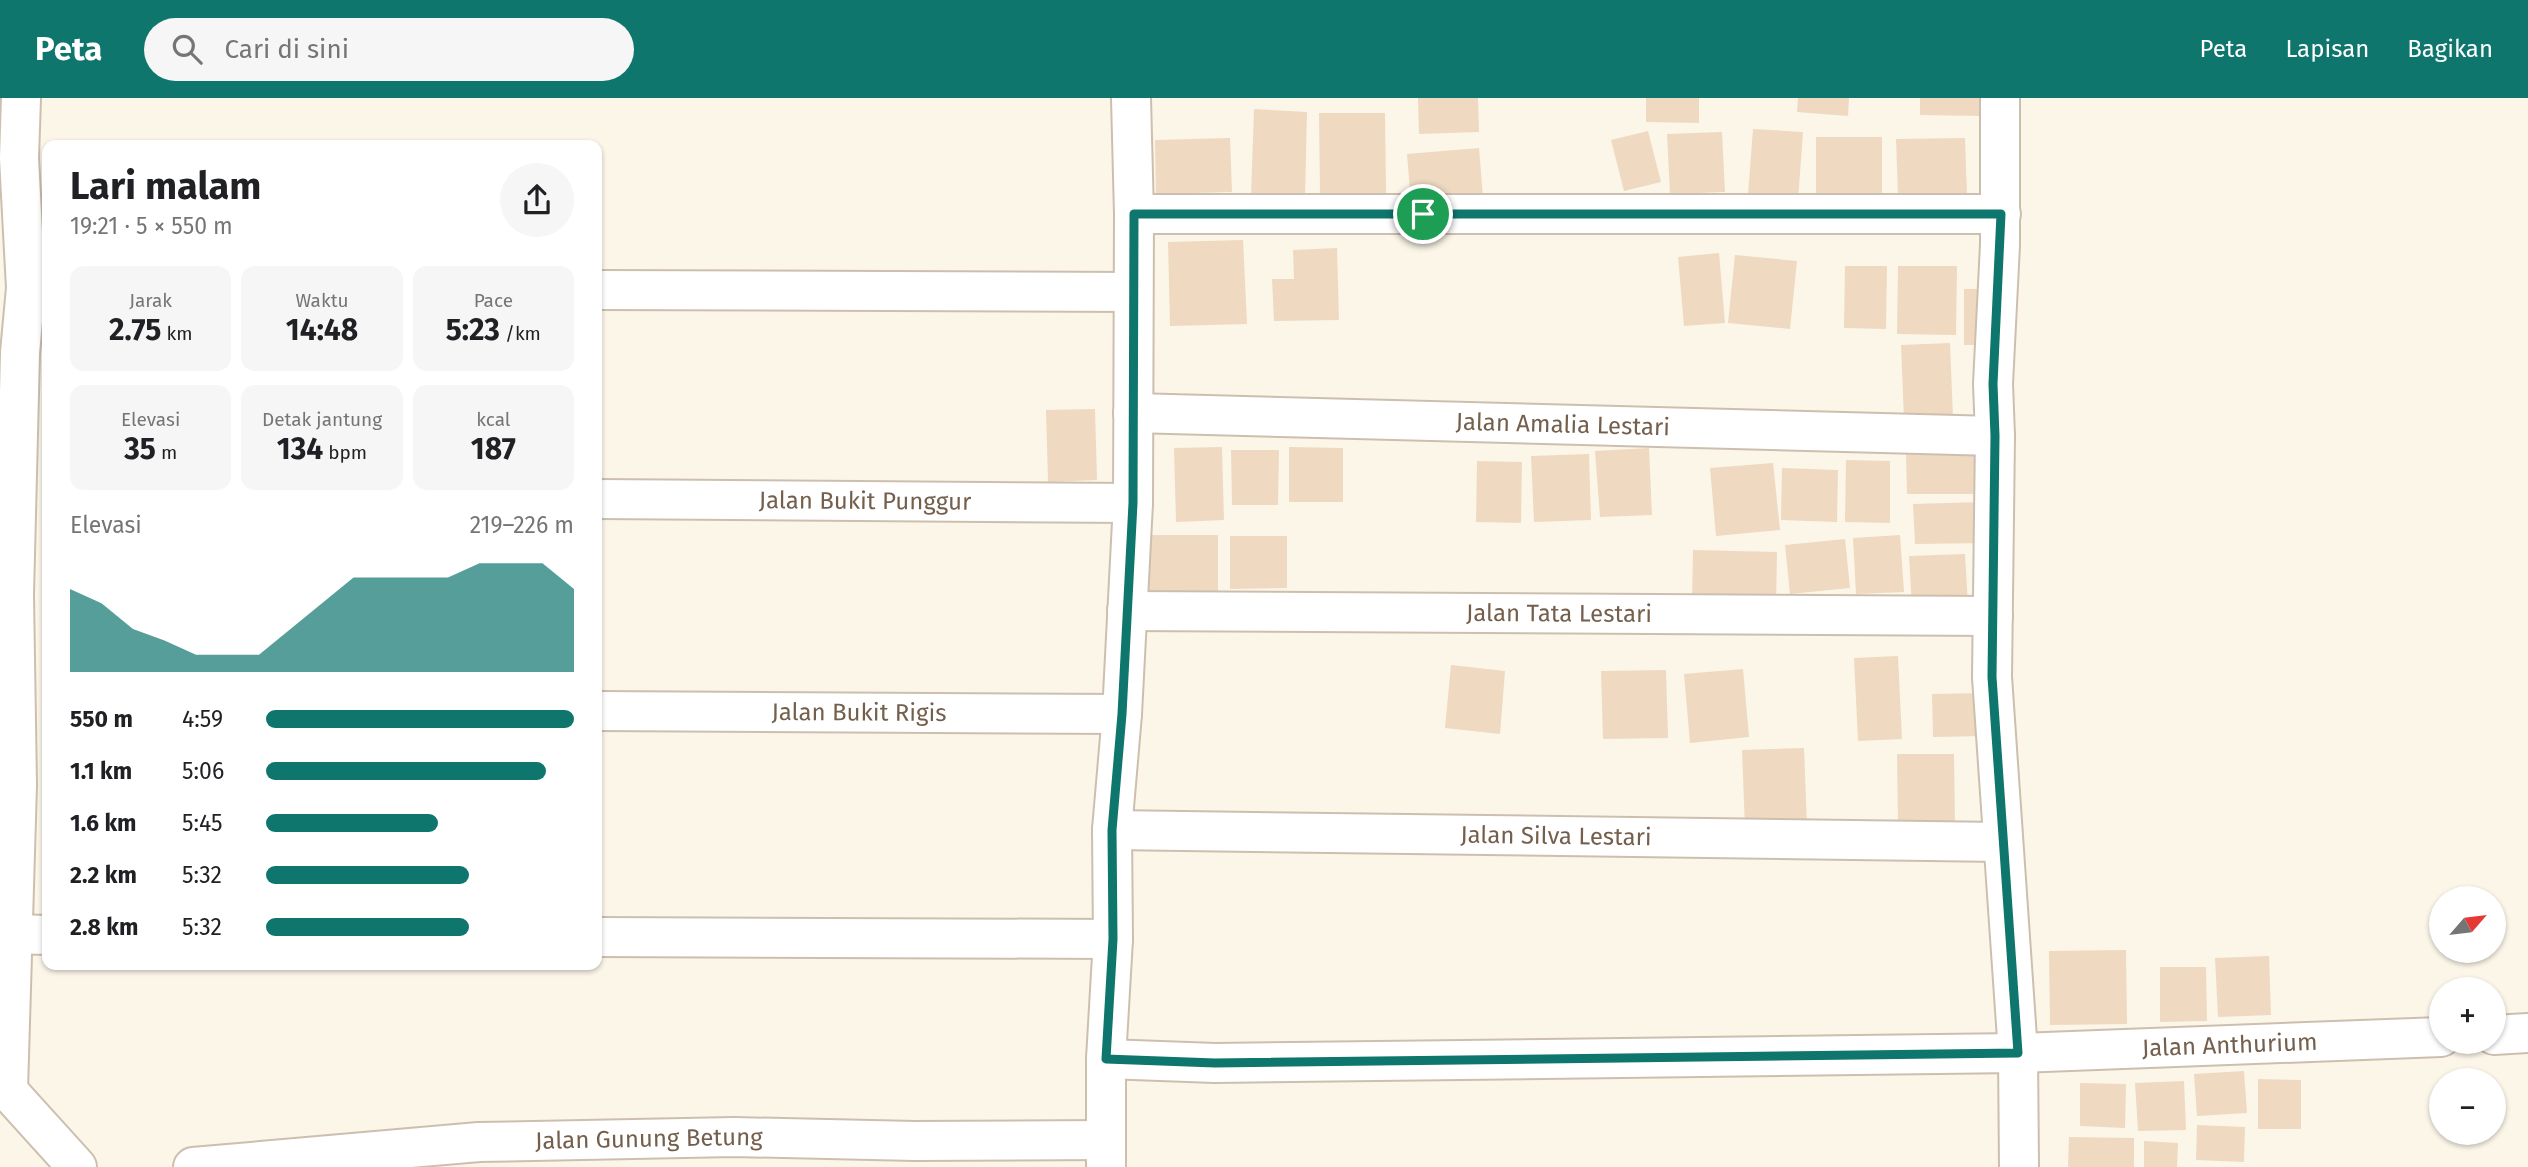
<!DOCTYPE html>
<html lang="id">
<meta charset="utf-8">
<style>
:root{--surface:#fff;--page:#f6f6f6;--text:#202124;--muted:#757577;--accent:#0f766e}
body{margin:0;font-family:"Fira Sans",sans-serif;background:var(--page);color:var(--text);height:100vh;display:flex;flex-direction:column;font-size:26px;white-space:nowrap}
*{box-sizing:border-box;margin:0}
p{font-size:23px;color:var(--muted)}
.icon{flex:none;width:38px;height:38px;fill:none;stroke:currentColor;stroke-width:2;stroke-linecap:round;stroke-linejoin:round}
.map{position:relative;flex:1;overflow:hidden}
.drawer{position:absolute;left:42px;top:42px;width:560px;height:830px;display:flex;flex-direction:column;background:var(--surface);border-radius:14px;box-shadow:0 2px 5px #0004}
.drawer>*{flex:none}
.needle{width:46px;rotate:62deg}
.controls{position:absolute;left:2429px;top:788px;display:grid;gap:14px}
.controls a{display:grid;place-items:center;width:77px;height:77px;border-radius:50%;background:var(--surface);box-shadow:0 2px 5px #0004;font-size:35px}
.pin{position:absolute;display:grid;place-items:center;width:60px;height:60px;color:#fff;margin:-30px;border:4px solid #fff;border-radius:50%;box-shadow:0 2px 7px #0007}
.round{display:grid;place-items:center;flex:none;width:74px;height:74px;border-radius:37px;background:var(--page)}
.overview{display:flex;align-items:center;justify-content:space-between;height:119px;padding:0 28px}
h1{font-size:38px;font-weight:700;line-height:52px}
.metrics{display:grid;grid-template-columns:repeat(3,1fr);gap:10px;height:119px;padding:7px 28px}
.metrics div{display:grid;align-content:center;border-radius:14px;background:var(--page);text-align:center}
.metrics b{font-size:30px;font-weight:700}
.metrics small{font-size:19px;font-weight:400}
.metrics p{font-size:19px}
.chart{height:196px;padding:14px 28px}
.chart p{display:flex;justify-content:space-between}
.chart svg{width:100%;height:126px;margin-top:7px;fill:var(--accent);opacity:.7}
ul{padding:0 28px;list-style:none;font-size:23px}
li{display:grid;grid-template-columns:112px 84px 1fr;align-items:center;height:52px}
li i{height:18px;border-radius:9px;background:var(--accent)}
header{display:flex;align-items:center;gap:42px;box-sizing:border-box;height:98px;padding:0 35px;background:var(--accent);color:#fff}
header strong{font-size:33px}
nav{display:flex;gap:38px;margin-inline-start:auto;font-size:24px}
.search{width:490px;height:63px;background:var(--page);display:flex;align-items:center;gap:18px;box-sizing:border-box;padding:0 24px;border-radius:38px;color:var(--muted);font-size:26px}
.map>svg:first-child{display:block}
.building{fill:#efd9c1}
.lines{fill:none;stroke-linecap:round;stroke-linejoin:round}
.minor-casing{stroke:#cdbfaf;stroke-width:42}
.minor{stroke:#fff;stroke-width:38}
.route-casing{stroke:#fff;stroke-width:14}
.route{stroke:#0f766e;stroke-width:9}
.labels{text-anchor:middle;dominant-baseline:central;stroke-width:7;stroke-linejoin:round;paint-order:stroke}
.street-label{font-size:24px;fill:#745f4d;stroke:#fefaee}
</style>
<header>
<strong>Peta</strong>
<div class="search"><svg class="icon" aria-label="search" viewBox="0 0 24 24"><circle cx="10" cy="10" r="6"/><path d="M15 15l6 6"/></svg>Cari di sini</div>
<nav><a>Peta</a><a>Lapisan</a><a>Bagikan</a></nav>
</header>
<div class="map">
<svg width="2528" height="1069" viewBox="0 0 2528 1069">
<rect width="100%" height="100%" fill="#fbf6e8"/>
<path class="building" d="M1418,0H1478L1479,34L1419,36Z
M1646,0H1699V25L1646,24Z
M1798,0H1849L1848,18L1797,14Z
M1920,0H1983L1982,18L1920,17Z
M1254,11L1307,14L1305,100L1251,98Z
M1319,15H1385L1386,96H1320Z
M1753,31L1803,34L1798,102L1748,97Z
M1648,33L1661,84L1624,93L1611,42Z
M1722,34L1725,94L1670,96L1667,36Z
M1816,39H1882V99H1816Z
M1230,40L1232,94L1156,96L1155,42Z
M1965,40L1967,97L1898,99L1896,41Z
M1479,50L1483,99L1411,104L1407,56Z
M1243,142L1247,226L1170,228L1168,144Z
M1337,150L1339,222L1274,223L1272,181H1294L1293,152Z
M1719,155L1725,225L1684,228L1678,159Z
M1735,157L1797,163L1790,231L1728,225Z
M1845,168H1887L1886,231L1844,230Z
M1898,168H1957L1956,237L1897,236Z
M1964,191H1991V247H1964Z
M1950,245L1953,320L1904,322L1901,247Z
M1095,311L1097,382L1048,384L1046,312Z
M1222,349L1224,422L1176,424L1174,350Z
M1289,349L1343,350V404H1289Z
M1649,350L1652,417L1600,419L1595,353Z
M1231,352H1279L1278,407H1232Z
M1589,356L1591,422L1534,424L1531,358Z
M1906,356H1979L1980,396H1907Z
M1846,362L1890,363V425L1845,424Z
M1477,363L1522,364L1521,425L1476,424Z
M1773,365L1780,432L1716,438L1710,370Z
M1782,370L1838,372L1837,424L1781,422Z
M1983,404L1984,445L1915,446L1913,406Z
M1145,437H1218V494L1146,495Z
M1900,437L1904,494L1856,496L1853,440Z
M1230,438H1287V490L1230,491Z
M1845,441L1850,490L1790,496L1785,447Z
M1693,452L1777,454L1776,508L1692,505Z
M1965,456L1968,507L1912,509L1909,458Z
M1898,558L1902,641L1858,643L1854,560Z
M1451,567L1505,573L1500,636L1445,630Z
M1743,571L1749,639L1690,645L1684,576Z
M1666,572L1668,640L1603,641L1601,573Z
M1984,595L1985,638L1933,639L1932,596Z
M1804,650L1807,728L1745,730L1742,652Z
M1897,656H1954L1955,725H1898Z
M2126,852L2127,926L2050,927L2049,853Z
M2269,858L2271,917L2218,919L2215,860Z
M2160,869H2206L2207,923L2160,924Z
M2244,973L2247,1015L2197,1018L2194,976Z
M2258,981L2301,982V1031H2258Z
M2184,983L2186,1032L2138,1033L2135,985Z
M2080,985L2126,986L2125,1030L2080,1028Z
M2197,1027L2245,1029L2244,1064L2196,1062Z
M2069,1039L2134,1040V1069H2068Z
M2144,1043L2178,1045L2177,1069H2144Z"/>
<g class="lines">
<defs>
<g id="minor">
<path d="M2000,0V147L1993,286L1995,338L1992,579L2018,955L2019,1069"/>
<path d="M1134,116H2001"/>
<path d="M597,192L1133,194"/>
<path id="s1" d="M1133,315L1995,338"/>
<path id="s2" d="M597,401L1133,405"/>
<path id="s3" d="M1127,513L1993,518"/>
<path id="s4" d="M597,613L1122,616"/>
<path id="s5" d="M1112,732L2002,744"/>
<path d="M12,836L47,837"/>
<path d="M597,839L1113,841"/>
<path d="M2494,937L2528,935"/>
<path id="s6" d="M1106,961L1215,965L2018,955L2441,939"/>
<path d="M0,984L77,1069"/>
<path d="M8,992L17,687L14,497L20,255L26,190L19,60L21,0"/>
<path id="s7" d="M193,1069L479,1044L734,1039L915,1043L1106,1042"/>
<path d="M1106,1069V961L1113,841L1112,732L1122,616L1133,405L1134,116L1131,0"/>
</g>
</defs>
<use href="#minor" class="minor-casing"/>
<use href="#minor" class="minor"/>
</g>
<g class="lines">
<defs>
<path id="route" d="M1134,116H2001L1993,286L1995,338L1992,579L2018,955L1215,965L1106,961L1113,841L1112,732L1122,616L1133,405Z"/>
</defs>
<use href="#route" class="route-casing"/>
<use href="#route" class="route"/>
</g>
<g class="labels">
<g class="street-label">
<text stroke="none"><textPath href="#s1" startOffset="430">Jalan Amalia Lestari</textPath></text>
<text stroke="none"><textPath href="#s2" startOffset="268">Jalan Bukit Punggur</textPath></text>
<text stroke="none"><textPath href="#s3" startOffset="432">Jalan Tata Lestari</textPath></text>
<text stroke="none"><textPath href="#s4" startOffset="262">Jalan Bukit Rigis</textPath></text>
<text stroke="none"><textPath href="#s5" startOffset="444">Jalan Silva Lestari</textPath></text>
<text stroke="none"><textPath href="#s6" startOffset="1124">Jalan Anthurium</textPath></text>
<text stroke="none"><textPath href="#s7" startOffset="457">Jalan Gunung Betung</textPath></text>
</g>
</g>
</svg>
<div class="controls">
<a><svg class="needle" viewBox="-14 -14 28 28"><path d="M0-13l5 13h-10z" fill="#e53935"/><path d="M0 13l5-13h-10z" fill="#757577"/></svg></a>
<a>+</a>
<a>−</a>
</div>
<div class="pin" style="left:1423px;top:116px;background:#1e9e55"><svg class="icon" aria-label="arrive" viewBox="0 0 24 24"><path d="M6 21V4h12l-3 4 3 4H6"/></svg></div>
<section class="drawer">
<div class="overview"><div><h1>Lari malam</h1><p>19:21 · 5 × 550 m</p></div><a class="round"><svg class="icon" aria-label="share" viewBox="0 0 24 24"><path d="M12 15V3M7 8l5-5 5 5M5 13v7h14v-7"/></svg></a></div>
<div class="metrics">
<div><p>Jarak</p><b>2.75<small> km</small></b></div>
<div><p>Waktu</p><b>14:48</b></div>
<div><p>Pace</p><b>5:23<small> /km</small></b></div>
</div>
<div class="metrics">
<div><p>Elevasi</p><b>35<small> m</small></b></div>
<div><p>Detak jantung</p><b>134<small> bpm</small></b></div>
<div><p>kcal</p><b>187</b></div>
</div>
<div class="chart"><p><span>Elevasi</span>219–226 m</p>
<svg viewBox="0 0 160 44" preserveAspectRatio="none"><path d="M0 44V15L10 20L20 29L30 33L40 38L50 38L60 38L70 29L80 20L90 11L100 11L110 11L120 11L130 6L140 6L150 6L160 15V44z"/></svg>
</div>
<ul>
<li><b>550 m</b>4:59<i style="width:100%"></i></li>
<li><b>1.1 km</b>5:06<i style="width:91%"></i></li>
<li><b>1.6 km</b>5:45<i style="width:56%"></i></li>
<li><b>2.2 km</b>5:32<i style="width:66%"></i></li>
<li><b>2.8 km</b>5:32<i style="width:66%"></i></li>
</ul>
</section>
</div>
